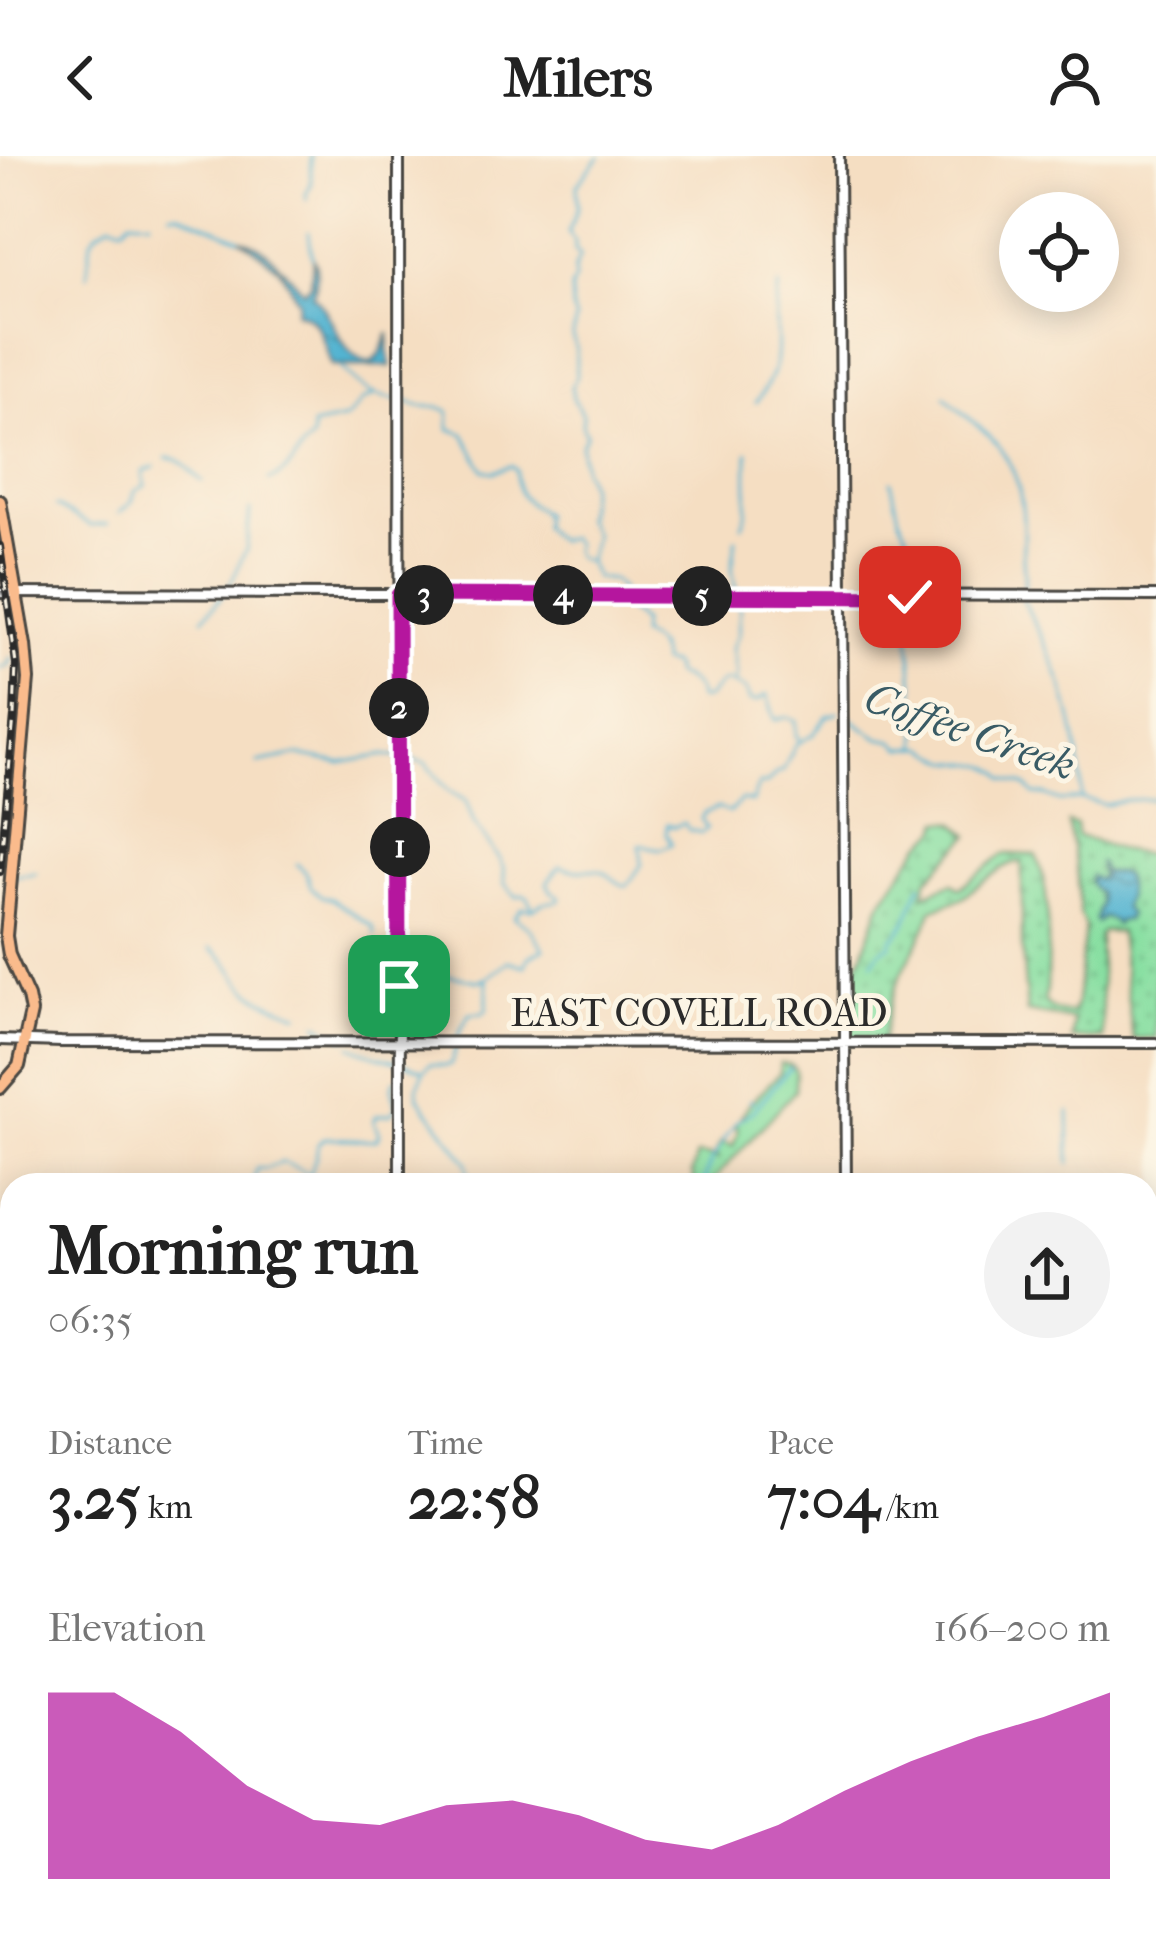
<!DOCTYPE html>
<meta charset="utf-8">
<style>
:root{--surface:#fff;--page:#f2f2f2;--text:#222;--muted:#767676;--accent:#b5179e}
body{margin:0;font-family:"IM FELL French Canon",serif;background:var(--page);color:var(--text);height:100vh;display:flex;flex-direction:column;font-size:45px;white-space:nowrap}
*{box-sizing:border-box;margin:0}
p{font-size:39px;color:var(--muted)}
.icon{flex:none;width:66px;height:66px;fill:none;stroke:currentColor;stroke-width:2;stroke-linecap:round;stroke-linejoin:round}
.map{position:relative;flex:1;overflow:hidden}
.panel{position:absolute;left:0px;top:1017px;width:1158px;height:768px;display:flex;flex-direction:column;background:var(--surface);border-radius:36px 36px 0 0;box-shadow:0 6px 30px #0003}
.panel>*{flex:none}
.tools{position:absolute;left:999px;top:36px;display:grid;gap:24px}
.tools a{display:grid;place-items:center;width:120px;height:120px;border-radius:50%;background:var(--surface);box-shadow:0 6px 30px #0003;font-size:60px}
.pin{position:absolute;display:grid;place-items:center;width:102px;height:102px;color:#fff;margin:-51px;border-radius:24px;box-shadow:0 6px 18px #0006}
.km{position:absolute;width:60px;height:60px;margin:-30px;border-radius:50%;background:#222;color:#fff;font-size:33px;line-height:60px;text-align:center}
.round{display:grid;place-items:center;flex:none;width:126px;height:126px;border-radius:63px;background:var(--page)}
.overview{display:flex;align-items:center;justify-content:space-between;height:204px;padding:0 48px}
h1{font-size:66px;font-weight:800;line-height:90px}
.figures{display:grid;grid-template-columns:repeat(3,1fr);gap:18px;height:204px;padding:12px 48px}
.figures div{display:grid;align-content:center}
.figures b{font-size:60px;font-weight:800}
.figures small{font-size:33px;font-weight:400}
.figures p{font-size:33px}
.chart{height:336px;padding:24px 48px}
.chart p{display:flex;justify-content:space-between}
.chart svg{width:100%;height:216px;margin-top:12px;fill:var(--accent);opacity:.7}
header{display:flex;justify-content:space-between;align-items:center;height:156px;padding:0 48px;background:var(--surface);font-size:54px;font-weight:800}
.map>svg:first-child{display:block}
.grass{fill:url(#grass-dots);stroke:#5a8566;stroke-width:3}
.green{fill:#88dfa2;stroke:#5a8566;stroke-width:3}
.water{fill:url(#water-ripples);stroke:#3f707e;stroke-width:3}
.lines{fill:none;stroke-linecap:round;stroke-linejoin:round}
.stream{stroke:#53b4d1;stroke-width:3}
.minor-casing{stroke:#494642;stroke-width:14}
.major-casing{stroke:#494642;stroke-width:16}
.minor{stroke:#fff;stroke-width:8}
.major{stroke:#fabb8c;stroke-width:10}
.rail-casing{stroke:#2b2b2b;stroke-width:8}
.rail{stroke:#fcf5e5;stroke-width:3;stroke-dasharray:9;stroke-linecap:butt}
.route-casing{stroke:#fff;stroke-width:24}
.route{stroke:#b5179e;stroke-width:15}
.labels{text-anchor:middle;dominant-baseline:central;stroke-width:10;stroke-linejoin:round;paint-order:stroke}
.street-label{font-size:39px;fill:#2b2b2b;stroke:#fcf5e5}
.water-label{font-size:42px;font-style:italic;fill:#395b65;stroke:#fcf5e5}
</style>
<header><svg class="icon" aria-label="back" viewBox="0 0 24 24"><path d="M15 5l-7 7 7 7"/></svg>Milers<svg class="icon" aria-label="person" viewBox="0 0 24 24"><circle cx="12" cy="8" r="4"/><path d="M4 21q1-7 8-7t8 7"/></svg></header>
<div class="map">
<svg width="1156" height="1785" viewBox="0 0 1156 1785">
<defs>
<pattern id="grass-dots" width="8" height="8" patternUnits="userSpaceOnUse" patternTransform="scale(3)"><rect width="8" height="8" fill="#88dfa2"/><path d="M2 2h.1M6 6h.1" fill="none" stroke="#76c08c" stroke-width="1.8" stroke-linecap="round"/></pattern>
<pattern id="water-ripples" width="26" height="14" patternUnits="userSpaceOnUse" patternTransform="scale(3)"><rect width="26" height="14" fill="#53b4d1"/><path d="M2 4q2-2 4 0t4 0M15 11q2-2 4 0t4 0" fill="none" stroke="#4593aa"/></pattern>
</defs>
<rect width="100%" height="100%" fill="#fcf5e5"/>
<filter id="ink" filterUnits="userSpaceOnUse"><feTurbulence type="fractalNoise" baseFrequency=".00833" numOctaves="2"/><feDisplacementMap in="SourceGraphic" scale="24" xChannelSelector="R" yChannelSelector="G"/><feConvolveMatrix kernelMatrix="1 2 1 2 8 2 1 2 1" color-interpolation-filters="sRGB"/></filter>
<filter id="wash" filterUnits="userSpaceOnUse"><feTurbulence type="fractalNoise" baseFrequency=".004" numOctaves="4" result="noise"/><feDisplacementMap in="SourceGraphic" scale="48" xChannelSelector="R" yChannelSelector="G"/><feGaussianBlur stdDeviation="2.7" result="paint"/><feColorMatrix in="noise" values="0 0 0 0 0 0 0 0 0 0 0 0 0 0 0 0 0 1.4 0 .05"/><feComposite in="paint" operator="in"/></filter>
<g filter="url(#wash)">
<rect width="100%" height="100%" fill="#f5dec2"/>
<path class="grass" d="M941,665L955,666L970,679L927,724L923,739L952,727L960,732L1004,698L1036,699C1053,740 1047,789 1047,833L1044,845C1050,855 1061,857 1072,857L1076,849L1085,770L1080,758L1077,716L1068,667L1076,669L1077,680L1124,695L1156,700V882L1133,883L1119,776L1103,775L1099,780L1103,883H1072L1074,864L1027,856L1022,793V705L1002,712L960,743L932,754C925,777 912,796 902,817C892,838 887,860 883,884L846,885L849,825L862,800L881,747L920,690L938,674Z"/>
<path class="green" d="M780,907L791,909L796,915L795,935L709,1029H695L692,1016L697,999L710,1000L718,1003L716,996L721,986L733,990L738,976L736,969L749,948L780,917Z"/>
<path class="water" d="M240,82C272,92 282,115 304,135L311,128L313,102C318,110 318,131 312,139C335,156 340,206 372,206L380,198L389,177L388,193L391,210H332C323,189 323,162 296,156L298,145L279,112Z
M1099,706L1104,717H1120L1125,720L1127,741L1123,751L1129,758L1126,764L1118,765L1116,769L1112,764L1103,761L1097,767L1095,765L1100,748L1099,737L1091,729L1090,723L1091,720L1096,723L1102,721Z"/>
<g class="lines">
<path class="stream" d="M307,44L306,37L311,29V0
M170,57H178L239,82
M309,76L312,101
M87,119L91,84L97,76L111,67L123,70L131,63L150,64
M341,212C361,234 371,240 401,244C408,244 413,249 420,250C432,251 438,250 449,255L450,273L464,278L484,314L494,316L511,310L516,314C516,340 523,344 543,357L542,371L557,385L569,382L575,388L573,393L575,401L588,407L595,422L612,424L623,436
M945,240C960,256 979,269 994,285C1021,315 1025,354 1023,392C1022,408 1027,423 1023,439
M756,246C792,198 768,181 779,131
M167,302C185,302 189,316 202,325
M583,315L581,289L586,278L582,269L583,259L573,242L571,230L576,223V193L572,180L576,163L572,153L571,132L575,124L574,114L580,99L575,95V86L568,76L578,52L577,29L600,0
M585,317L589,330L585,364L594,379L588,405
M269,324C295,316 293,298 312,283V270L346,263L363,244L373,240
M891,325L899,361L907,377L903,392L910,409L909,435
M56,350L91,370L107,368
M119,357L132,346L135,335L145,330L143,316L155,311
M742,369L747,356L748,296
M624,443L626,453L641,466L640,479C654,486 661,490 661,507L672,509L675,519C687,522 699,531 699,543L707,542L721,527L727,525L746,534L750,545H758L767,539L775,564L787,561L796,565V580L799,583
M1023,443C1030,461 1040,476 1048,494C1070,541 1080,590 1082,642
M909,445C908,481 914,516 915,551C915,565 920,574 918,589
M203,462C216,448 230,431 238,412C240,406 242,400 246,395L250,354
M0,512L7,510L11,502
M734,527L736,518L732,491L738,479L740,454L732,413L736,383
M847,560L879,582L894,585L902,592L925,591L950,605L987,609L1000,616L1005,623L1025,629L1035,639H1045L1060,645L1081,643L1106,649L1126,644L1156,643
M258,607L298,599L340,607L385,599L426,607L448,634L466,645L474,667L500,705L504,714V727L517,741L522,739L528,741L532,751
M297,708L307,718L311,731L321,740L332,743L373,771L375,779
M14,720L36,717
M211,792C223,800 230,810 238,822C252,842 277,850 299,858
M404,796L437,816
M873,806L881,794L891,789V784C908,771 912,748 921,729
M445,819L478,825L487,822
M318,867L329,875L346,882
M763,871H778
M457,881L469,858L483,857L487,853V822L508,805L525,810L529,801L544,793L529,771L514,761L522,752L533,753L542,747L559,745L560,741L551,735L547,727L560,710C576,718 588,711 601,715C611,718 614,727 627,730L642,708L640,689L661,693L672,688L666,678L667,668L674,671L684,667L689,674L702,677L707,672L701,663L704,657L718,652L729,657L741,644L752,646L759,628H767L776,618L783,615L796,588L813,579L827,560L838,557
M351,890C374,902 401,903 424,915L430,908L446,910L451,908L456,891
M423,918L417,932L419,942L467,1006L470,1029
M750,944L753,946
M1069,956L1070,1008
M252,1029L257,1012L265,1013L283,1006L309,1018L316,1001L318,988L325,982L376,984L379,978L374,966L376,960L392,957L397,950L392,931L396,923
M703,1029L710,1007L727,979L737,965L752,956L790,912
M1154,1043L1156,1037
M0,1085L12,1090
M875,1773L878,1777"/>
</g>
</g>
<g filter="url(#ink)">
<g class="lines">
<defs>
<path id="minor" d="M399,0L400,1029
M839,0L846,1029
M0,437L1156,440
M0,884L61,886L1156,887
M1146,1334H1156
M0,1587L12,1589
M0,1682L12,1683"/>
<path id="major" d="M0,345L25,489L28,523L6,780L9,799L28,841L31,856L19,910L0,932
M0,1332H12
M0,1780L297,1781
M294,1780L806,1784L1156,1781"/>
</defs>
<use href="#minor" class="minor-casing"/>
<use href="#major" class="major-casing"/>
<use href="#minor" class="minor"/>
<use href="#major" class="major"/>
<defs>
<path id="rail" d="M0,390L16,508L14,560L0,716"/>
</defs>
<use href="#rail" class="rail-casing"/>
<use href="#rail" class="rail"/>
</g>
</g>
<g class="lines" filter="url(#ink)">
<defs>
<path id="route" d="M399,830L398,439L910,441"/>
</defs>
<use href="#route" class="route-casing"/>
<use href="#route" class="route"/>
</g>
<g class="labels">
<g class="street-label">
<text x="699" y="857">EAST COVELL ROAD</text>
</g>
<g class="water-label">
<text transform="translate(970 576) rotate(19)">Coffee Creek</text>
</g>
</g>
</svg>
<div class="tools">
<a><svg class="icon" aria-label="locate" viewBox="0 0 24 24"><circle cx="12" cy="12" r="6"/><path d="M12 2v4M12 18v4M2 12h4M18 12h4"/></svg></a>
</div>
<div class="pin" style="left:399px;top:830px;background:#1e9e55"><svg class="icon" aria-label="arrive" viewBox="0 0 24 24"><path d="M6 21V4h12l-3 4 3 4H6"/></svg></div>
<div class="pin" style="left:910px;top:441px;background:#d93025"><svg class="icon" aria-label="check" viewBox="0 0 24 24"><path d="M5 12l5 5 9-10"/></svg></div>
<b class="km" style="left:400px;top:691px">1</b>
<b class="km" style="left:399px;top:552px">2</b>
<b class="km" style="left:424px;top:439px">3</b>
<b class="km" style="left:563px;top:439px">4</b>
<b class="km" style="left:702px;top:440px">5</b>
<section class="panel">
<div class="overview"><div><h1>Morning run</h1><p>06:35</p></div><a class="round"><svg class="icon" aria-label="share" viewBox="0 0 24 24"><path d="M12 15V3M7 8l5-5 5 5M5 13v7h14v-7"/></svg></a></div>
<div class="figures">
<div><p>Distance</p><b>3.25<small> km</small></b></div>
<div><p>Time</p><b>22:58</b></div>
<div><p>Pace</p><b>7:04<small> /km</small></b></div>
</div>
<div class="chart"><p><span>Elevation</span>166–200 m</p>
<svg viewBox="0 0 160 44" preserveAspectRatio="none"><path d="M0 44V6L10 6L20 14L30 25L40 32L50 33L60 29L70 28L80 31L90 36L100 38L110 33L120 26L130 20L140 15L150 11L160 6V44z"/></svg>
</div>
</section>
</div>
